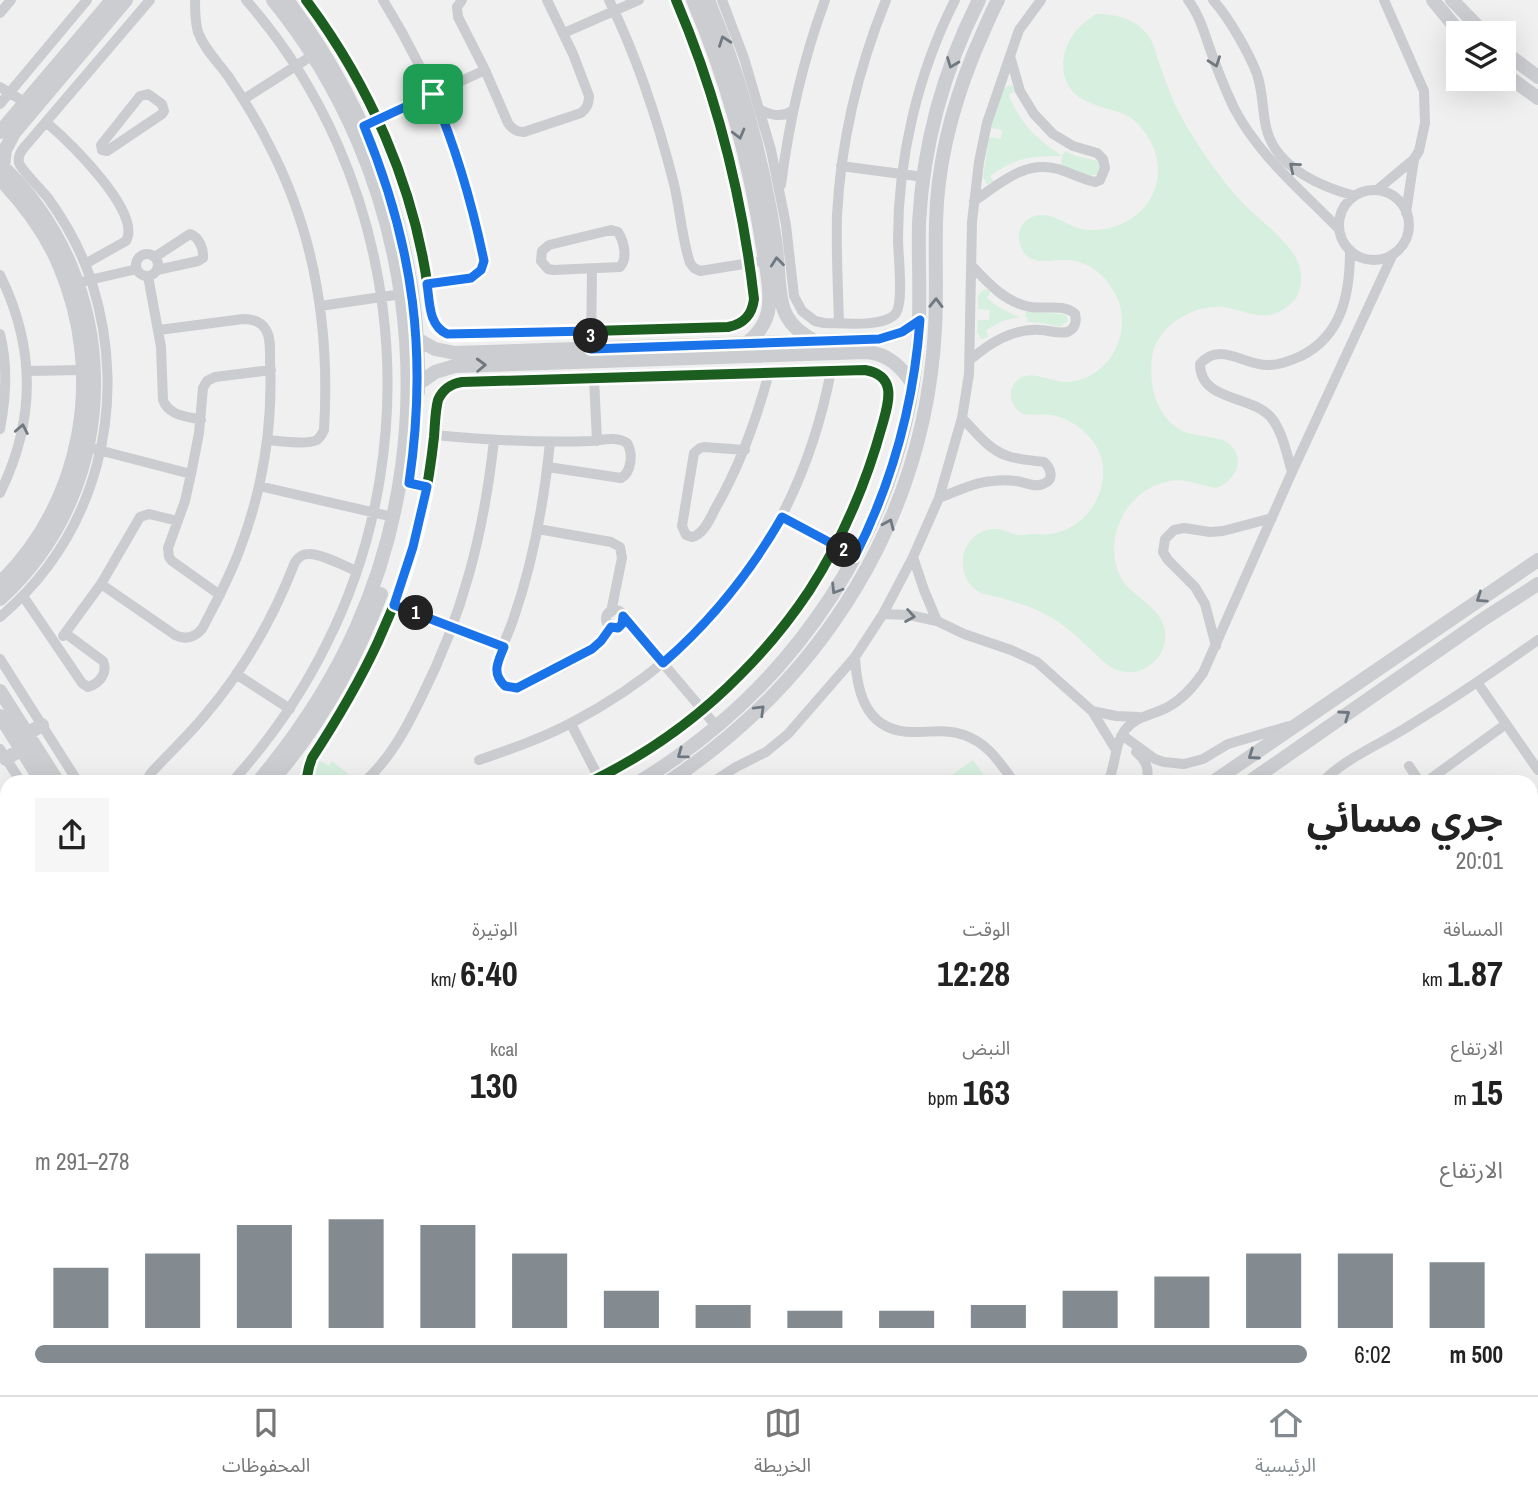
<!DOCTYPE html>
<html lang="ar">
<meta charset="utf-8">
<style>
:root{--surface:#fff;--page:#f6f6f6;--text:#222;--muted:#767676;--line:#e0e0e0;--accent:#838b90}
body{margin:0;font-family:"Archivo Narrow","Noto Sans Arabic",sans-serif;background:var(--page);color:var(--text);direction:rtl;height:100vh;display:flex;flex-direction:column;font-size:26px;white-space:nowrap}
*{box-sizing:border-box;margin:0}
p{font-size:23px;color:var(--muted)}
.icon{flex:none;width:38px;height:38px;fill:none;stroke:currentColor;stroke-width:2;stroke-linecap:round;stroke-linejoin:round}
.map{position:relative;flex:1;overflow:hidden;direction:ltr}
.drawer{position:absolute;left:0px;top:775px;width:1538px;height:621px;display:flex;flex-direction:column;background:var(--surface);border-radius:21px 21px 0 0;box-shadow:0 7px 28px #0002;direction:rtl}
.drawer>*{flex:none}
.tools{position:absolute;left:1446px;top:21px;display:grid;gap:14px}
.tools a{display:grid;place-items:center;width:70px;height:70px;border-radius:0px;background:var(--surface);box-shadow:0 7px 28px #0002;font-size:35px}
.pin{position:absolute;display:grid;place-items:center;width:60px;height:60px;color:#fff;margin:-30px;border-radius:14px;box-shadow:0 4px 10px #0006}
.km{position:absolute;width:35px;height:35px;margin:-18px;border-radius:50%;background:#222;color:#fff;font-size:19px;line-height:35px;text-align:center}
.round{display:grid;place-items:center;flex:none;width:74px;height:74px;border-radius:0px;background:var(--page)}
.head{display:flex;align-items:center;justify-content:space-between;height:119px;padding:0 35px}
h1{font-size:38px;font-weight:700;line-height:52px}
.stats{display:grid;grid-template-columns:repeat(3,1fr);gap:10px;height:119px;padding:7px 35px}
.stats div{display:grid;align-content:center}
.stats b{font-size:35px;font-weight:700}
.stats small{font-size:19px;font-weight:400}
.stats p{font-size:19px}
.chart{height:196px;padding:14px 35px}
.chart p{display:flex;justify-content:space-between}
.chart svg{width:100%;height:126px;margin-top:7px;stroke:var(--accent);stroke-width:6}
ul{padding:0 35px;list-style:none;font-size:23px}
li{display:grid;grid-template-columns:112px 84px 1fr;align-items:center;height:52px}
li i{height:18px;border-radius:9px;background:var(--accent)}
.menu{display:flex;justify-content:space-around;align-items:center;height:98px;border-top:2px solid var(--line);background:var(--surface);font-size:19px;color:var(--muted)}
.menu a{display:grid;justify-items:center;gap:4px}
.menu .current{color:var(--accent)}
.map>svg:first-child{display:block}
.grass{fill:#d6efde}
.park{fill:url(#park-crowns)}
.lines{fill:none;stroke-linecap:round;stroke-linejoin:round}
.street{stroke:#cacccf;stroke-width:10}
.secondary{stroke:#cbcdd0;stroke-width:14}
.cycleway-casing{stroke:#fff;stroke-width:15}
.cycleway{stroke:#1b5e20;stroke-width:10}
.oneway{stroke:#6f7880}
.oneway2{stroke:#6f787f}
.route-casing{stroke:#fff;stroke-width:14}
.route{stroke:#1a73e8;stroke-width:9}
</style>
<div class="map">
<svg width="1538" height="1395" viewBox="0 0 1538 1395">
<defs>
<pattern id="park-crowns" width="20" height="18" patternUnits="userSpaceOnUse" patternTransform="scale(1.75)"><rect width="20" height="18" fill="#d6efde"/><path d="M2 6a3 3 0 1 1 6 0M12 15a3 3 0 1 1 6 0" fill="none" stroke="#b9cfc1"/></pattern>
</defs>
<rect width="100%" height="100%" fill="#f1f0f0"/>
<path class="grass" d="M1096,14C1115,14 1135,18 1148,35C1154,43 1156,55 1160,65C1166,83 1173,102 1182,118C1198,147 1219,177 1241,201C1258,219 1279,233 1293,253C1302,266 1304,285 1296,298C1293,302 1288,306 1284,309C1263,323 1245,310 1223,307C1205,305 1187,312 1173,323C1162,331 1153,345 1152,358C1148,389 1159,426 1192,434C1203,437 1220,437 1228,443C1247,458 1236,481 1216,488C1201,486 1186,478 1170,481C1127,488 1101,539 1121,578C1132,597 1155,603 1163,624C1169,639 1163,656 1150,665C1141,672 1131,674 1120,671C1107,667 1099,657 1089,648C1076,635 1062,623 1045,614C1030,606 1010,600 993,596C987,594 984,595 979,592C954,577 959,537 987,530C1000,526 1005,532 1017,535C1022,536 1027,534 1032,534C1040,534 1049,535 1056,533C1088,525 1108,492 1102,461C1098,439 1074,419 1052,415C1043,413 1030,417 1021,413C1012,407 1008,395 1013,386C1015,381 1020,377 1025,376C1034,373 1053,381 1063,382C1097,383 1122,353 1122,321C1122,307 1117,295 1109,284C1100,271 1086,262 1070,260C1051,258 1024,271 1019,239C1018,228 1024,219 1035,216C1055,211 1068,229 1087,230C1132,233 1171,195 1154,149C1150,138 1141,125 1131,118C1117,109 1096,108 1080,98C1059,84 1059,54 1073,35C1079,26 1087,20 1096,14Z
M1010,85L1013,86L1016,91L1010,94L1009,96C1023,127 1035,137 1062,156L1065,151L1076,156L1098,161L1101,167L1098,174L1089,176L1061,165L1062,156C1031,156 1016,157 990,176L994,182L987,184L983,177L989,137L1001,139L1002,130L991,128L1003,89Z
M984,289L990,291V293L987,298C997,307 1007,312 1020,317L1002,321L986,330L988,337L981,339L977,332L978,320H989L990,310L978,309V295Z
M1026,312L1062,314L1067,316L1068,321L1060,327L1043,323L1027,322L1028,317H1025Z
M319,760L329,766L332,761L356,780L354,782H313L315,769Z"/>
<path class="park" d="M973,760L986,778L980,782H942Z"/>
<g class="lines">
<path class="street" d="M195,0C195,11 195,22 198,32C204,49 218,62 228,76C243,98 257,121 269,145C315,233 330,332 324,430C322,434 321,437 317,440C308,445 278,441 267,440
M306,0C369,84 414,185 428,289C431,308 429,331 453,335L728,327C744,324 752,315 754,299C742,195 717,96 676,0
M383,0C434,82 465,166 483,261L481,270L475,276L427,284
M462,0L457,7L458,17L485,70L508,123C512,129 516,132 524,132L581,113C587,108 589,104 589,96L573,54L547,0
M609,0C638,59 658,121 674,184C680,209 682,239 690,263L694,268L700,271L756,262
M722,0L744,58L771,150L786,225L794,296L802,311L815,321L824,323C841,323 885,328 896,313C904,301 898,255 898,239C898,157 918,73 955,0
M1188,0C1199,14 1204,32 1210,49C1217,69 1225,89 1234,108C1259,156 1302,191 1339,229
M1213,0C1229,18 1248,51 1257,74C1263,91 1262,109 1266,127C1275,167 1319,186 1355,196
M1384,0L1424,91L1425,123L1419,151L1414,159L1406,213
M0,13L11,0
M564,33L639,0
M0,87L26,103
M148,94L162,104L164,111L162,114L107,151L102,150L101,145L140,96Z
M244,99L313,55
M0,104L87,0
M760,110C772,115 781,118 792,111
M46,122C67,140 143,212 126,241L85,264
M364,126L485,70
M841,166L924,177
M781,185C789,121 803,60 825,0
M1377,190L1414,159
M1339 225a35 35 0 1 1 70 0a35 35 0 1 1-70 0Z
M974,201C1001,183 1024,160 1058,169C1071,173 1082,179 1095,182L1100,180L1105,168L1103,159L1097,153L1073,146L1053,134L1034,114L1020,91L1010,56
M611,230L618,232C624,241 628,259 620,267L553,270L548,269L541,261L542,251L549,245Z
M136 265a11 11 0 1 1 22 0a11 11 0 1 1-22 0Z
M155,257L190,234C199,237 204,249 203,258L198,261L157,270
M0,275C36,348 36,420 0,493
M148,276L161,347L163,400C169,416 186,416 201,420
M85,281L137,269
M320,306L402,294
M839,323C838,287 836,251 837,215C841,140 858,69 886,0
M0,334C8,365 6,398 0,429
M591,349L592,269
M971,359C990,343 1013,328 1040,330C1048,330 1058,334 1067,332C1075,329 1077,322 1075,314C1062,302 1042,311 1026,306C1003,300 987,282 972,266
M27,371L84,370
M594,378L597,441
M434,435C486,440 538,443 591,441C602,440 617,436 627,443C633,453 632,472 621,478L548,467
M550,442C544,503 533,563 513,620C509,633 493,664 497,676C504,696 525,685 538,679C556,669 578,661 594,648C601,642 606,634 611,627
M87,447L191,474
M745,450L704,447L700,448L694,453L682,526L686,535L692,537C703,535 710,519 715,509C740,466 756,421 769,373
M1292,472C1287,455 1283,434 1273,420C1255,394 1200,403 1200,364C1221,340 1245,367 1270,365C1281,365 1292,360 1301,356C1343,335 1350,292 1350,250
M259,486L393,517
M939,498C957,491 975,482 993,481C1000,480 1008,480 1016,481C1025,482 1035,488 1043,484C1055,480 1051,468 1044,462C1031,460 1017,460 1005,455C987,448 975,431 962,418
M782,517L855,556
M538,529L611,542L620,547L622,558L611,612
M913,557L924,590L937,621
M101,584L175,635C185,640 194,638 202,629C216,602 231,575 241,546C263,487 273,424 270,361C270,351 271,338 266,330C261,321 252,319 243,319L159,330
M220,595L172,561L169,557L168,548L185,501L191,474L199,433L203,388L207,381L215,377L271,370
M23,596L82,683L88,687C100,683 108,673 103,661L65,633
M394,605L504,647
M606 619a9 9 0 1 1 18 0a9 9 0 1 1-18 0Z
M883,614L909,615L937,621L964,634L1011,650L1037,662L1092,711L1116,750
M623,616L717,727
M0,617C98,534 130,404 92,283C82,252 66,223 48,198C40,188 26,175 20,165C17,160 19,155 22,150L150,0
M63,636L101,584L140,517L149,514L178,521
M1216,646L1205,604L1195,587L1168,560L1163,552L1165,539L1174,530L1184,528L1210,532L1223,531L1272,518
M855,657C857,696 868,733 915,732C931,732 948,729 964,735C988,743 1000,763 1014,782
M0,659L78,782
M236,674L290,709
M1477,682L1538,770
M1092,711L1116,716L1139,717
M571,724L601,782
M1122,735L1155,759L1164,762L1184,764L1203,759L1228,744L1289,726
M0,749L21,782
M1136,752C1147,761 1149,769 1147,782
M479,760C511,749 543,738 573,722C714,648 801,527 831,371
M1409,766L1420,782
M146,782L151,773C169,753 189,735 206,714C244,669 274,617 295,562C299,557 302,554 309,554C320,553 346,567 357,571
M232,782C270,740 302,694 327,643C431,436 399,174 246,0
M306,782L309,767L312,758C363,680 400,608 421,516C427,490 431,464 434,437C435,425 435,412 438,400C443,389 450,384 462,382L865,370C876,372 886,377 888,389C890,400 885,415 882,426C866,484 842,540 809,591C789,621 766,649 741,674C698,718 646,755 590,782
M364,782C390,759 406,729 421,698C463,615 484,532 494,440
M713,782L736,767L766,752L788,734L855,657L883,614L913,557L939,498L962,418L969,374L972,222L979,162L987,123L1019,30L1041,0
M1108,782C1116,765 1114,745 1125,730C1136,716 1153,715 1168,707C1183,699 1193,687 1203,673L1292,472L1393,254
M1322,782C1348,756 1382,744 1412,724C1455,698 1497,669 1538,640
M1426,782L1506,724
M1531,801L1538,796
M1531,861L1538,856
M0,871L7,869
M1531,913L1538,908
M0,935L7,933
M1531,965L1538,976
M0,985L7,982
M0,1070L7,1082
M0,1277L7,1273
M0,1309L7,1305
M125,1390L128,1395
M197,1390L200,1395
M709,1390L713,1395
M833,1390L838,1395
M960,1390L963,1395
M985,1390L990,1395
M87,1395L96,1390
M256,1395L265,1390
M422,1395L431,1390
M592,1395L600,1390
M1073,1395L1077,1390"/>
<path class="secondary" d="M287,0C372,113 422,250 418,392
M693,0C727,79 750,163 763,248C766,268 772,292 768,312C765,325 758,334 748,342
M708,0C737,69 758,141 771,215C773,229 776,243 777,257C779,274 778,294 784,310C789,324 800,333 813,340
M1433,0L1460,33
M1452,0L1484,33
M1503,51L1538,77
M1503,73L1538,98
M0,132L112,0
M0,164C124,280 127,484 0,599
M3,166L5,150L14,133L126,0
M0,179C25,205 46,233 60,267C105,374 84,501 0,583
M417,339L435,349L455,353L879,339L902,332L920,320
M418,384L435,372L455,366L866,352C889,354 900,366 913,384
M409,483L427,487
M0,691L58,782
M0,716L42,782
M27,734L42,725
M6,759L21,749
M258,782C298,734 332,683 357,626C448,422 414,173 273,0
M271,782C319,727 355,662 381,594
M639,782C797,686 904,526 918,339C921,301 918,262 919,223C923,146 944,69 979,0
M668,782C823,679 925,517 935,329C937,294 935,258 936,223C937,164 952,107 974,53C982,35 989,17 998,0
M1213,782L1538,560
M1249,782L1485,618L1538,584
M0,951L7,948
M0,967L7,965
M1531,1229L1538,1230
M311,1395L315,1390
M323,1395L332,1390
M366,1395L374,1390
M1157,1395L1161,1390"/>
<defs>
<path id="cycleway" d="M306,0C369,84 414,185 428,289C431,308 429,331 453,335L728,327C744,324 752,315 754,299C742,195 717,96 676,0
M306,782L309,767L312,758C363,680 400,608 421,516C427,490 431,464 434,437C435,425 435,412 438,400C443,389 450,384 462,382L865,370C876,372 886,377 888,389C890,400 885,415 882,426C866,484 842,540 809,591C789,621 766,649 741,674C698,718 646,755 590,782"/>
</defs>
<use href="#cycleway" class="cycleway-casing"/>
<use href="#cycleway" class="cycleway"/>
</g>
<defs><path id="oneway-chevron" d="M-2-3.5L2.5 0L-2 3.5" fill="none" stroke-width="1.6" stroke-linecap="round" stroke-linejoin="round" transform="scale(1.75)"/></defs>
<g class="oneway">
<use href="#oneway-chevron" transform="translate(724 41) rotate(-110)"/>
<use href="#oneway-chevron" transform="translate(952 63) rotate(111)"/>
<use href="#oneway-chevron" transform="translate(739 134) rotate(75)"/>
<use href="#oneway-chevron" transform="translate(777 262) rotate(-96)"/>
<use href="#oneway-chevron" transform="translate(936 303) rotate(-89)"/>
<use href="#oneway-chevron" transform="translate(481 365) rotate(-2)"/>
<use href="#oneway-chevron" transform="translate(889 524) rotate(-66)"/>
<use href="#oneway-chevron" transform="translate(836 589) rotate(122)"/>
<use href="#oneway-chevron" transform="translate(1481 598) rotate(146)"/>
<use href="#oneway-chevron" transform="translate(760 710) rotate(-44)"/>
<use href="#oneway-chevron" transform="translate(1345 715) rotate(-35)"/>
<use href="#oneway-chevron" transform="translate(682 754) rotate(144)"/>
<use href="#oneway-chevron" transform="translate(1253 755) rotate(145)"/>
</g>
<g class="oneway2">
<use href="#oneway-chevron" transform="translate(1215 62) rotate(70)"/>
<use href="#oneway-chevron" transform="translate(1294 167) rotate(-140)"/>
<use href="#oneway-chevron" transform="translate(22 429) rotate(-79)"/>
<use href="#oneway-chevron" transform="translate(910 616) rotate(9)"/>
</g>
<g class="lines">
<defs>
<path id="route" d="M433,94C456,148 472,203 484,261L481,270L471,278L427,284C430,302 428,325 447,334L591,331V349L879,339L902,332L920,320C914,403 893,481 855,556L782,517C750,573 711,621 663,663L623,616L622,624L618,628L611,627L601,641L592,649L517,688L505,686C491,673 498,662 504,647L394,605L413,547L427,487L409,483C428,355 414,246 364,126Z"/>
</defs>
<use href="#route" class="route-casing"/>
<use href="#route" class="route"/>
</g>
</svg>
<div class="tools">
<a><svg class="icon" aria-label="layers" viewBox="0 0 24 24"><path d="M12 4l9 5-9 5-9-5zM3 14l9 5 9-5"/></svg></a>
</div>
<div class="pin" style="left:433px;top:94px;background:#1e9e55"><svg class="icon" aria-label="arrive" viewBox="0 0 24 24"><path d="M6 21V4h12l-3 4 3 4H6"/></svg></div>
<b class="km" style="left:416px;top:613px">1</b>
<b class="km" style="left:844px;top:550px">2</b>
<b class="km" style="left:591px;top:336px">3</b>
<section class="drawer">
<div class="head"><div><h1>جري مسائي</h1><p>20:01</p></div><a class="round"><svg class="icon" aria-label="share" viewBox="0 0 24 24"><path d="M12 15V3M7 8l5-5 5 5M5 13v7h14v-7"/></svg></a></div>
<div class="stats">
<div><p>المسافة</p><b>1.87<small> km</small></b></div>
<div><p>الوقت</p><b>12:28</b></div>
<div><p>الوتيرة</p><b>6:40<small> /km</small></b></div>
</div>
<div class="stats">
<div><p>الارتفاع</p><b>15<small> m</small></b></div>
<div><p>النبض</p><b>163<small> bpm</small></b></div>
<div><p>kcal</p><b>130</b></div>
</div>
<div class="chart"><p><span>الارتفاع</span>278–291 m</p>
<svg viewBox="0 0 160 44" preserveAspectRatio="none"><path d="M5 44V23M15 44V18M25 44V8M35 44V6M45 44V8M55 44V18M65 44V31M75 44V36M85 44V38M95 44V38M105 44V36M115 44V31M125 44V26M135 44V18M145 44V18M155 44V21"/></svg>
</div>
<ul>
<li><b>500 m</b>6:02<i style="width:100%"></i></li>
</ul>
</section>
</div>
<nav class="menu">
<a class="current"><svg class="icon" aria-label="home" viewBox="0 0 24 24"><path d="M3 11l9-7 9 7M6 9v11h12V9"/></svg>الرئيسية</a>
<a><svg class="icon" aria-label="map" viewBox="0 0 24 24"><path d="M3 6l6-2 6 2 6-2v14l-6 2-6-2-6 2zM9 4v14M15 6v14"/></svg>الخريطة</a>
<a><svg class="icon" aria-label="saved" viewBox="0 0 24 24"><path d="M7 4h10v16l-5-4-5 4z"/></svg>المحفوظات</a>
</nav>
